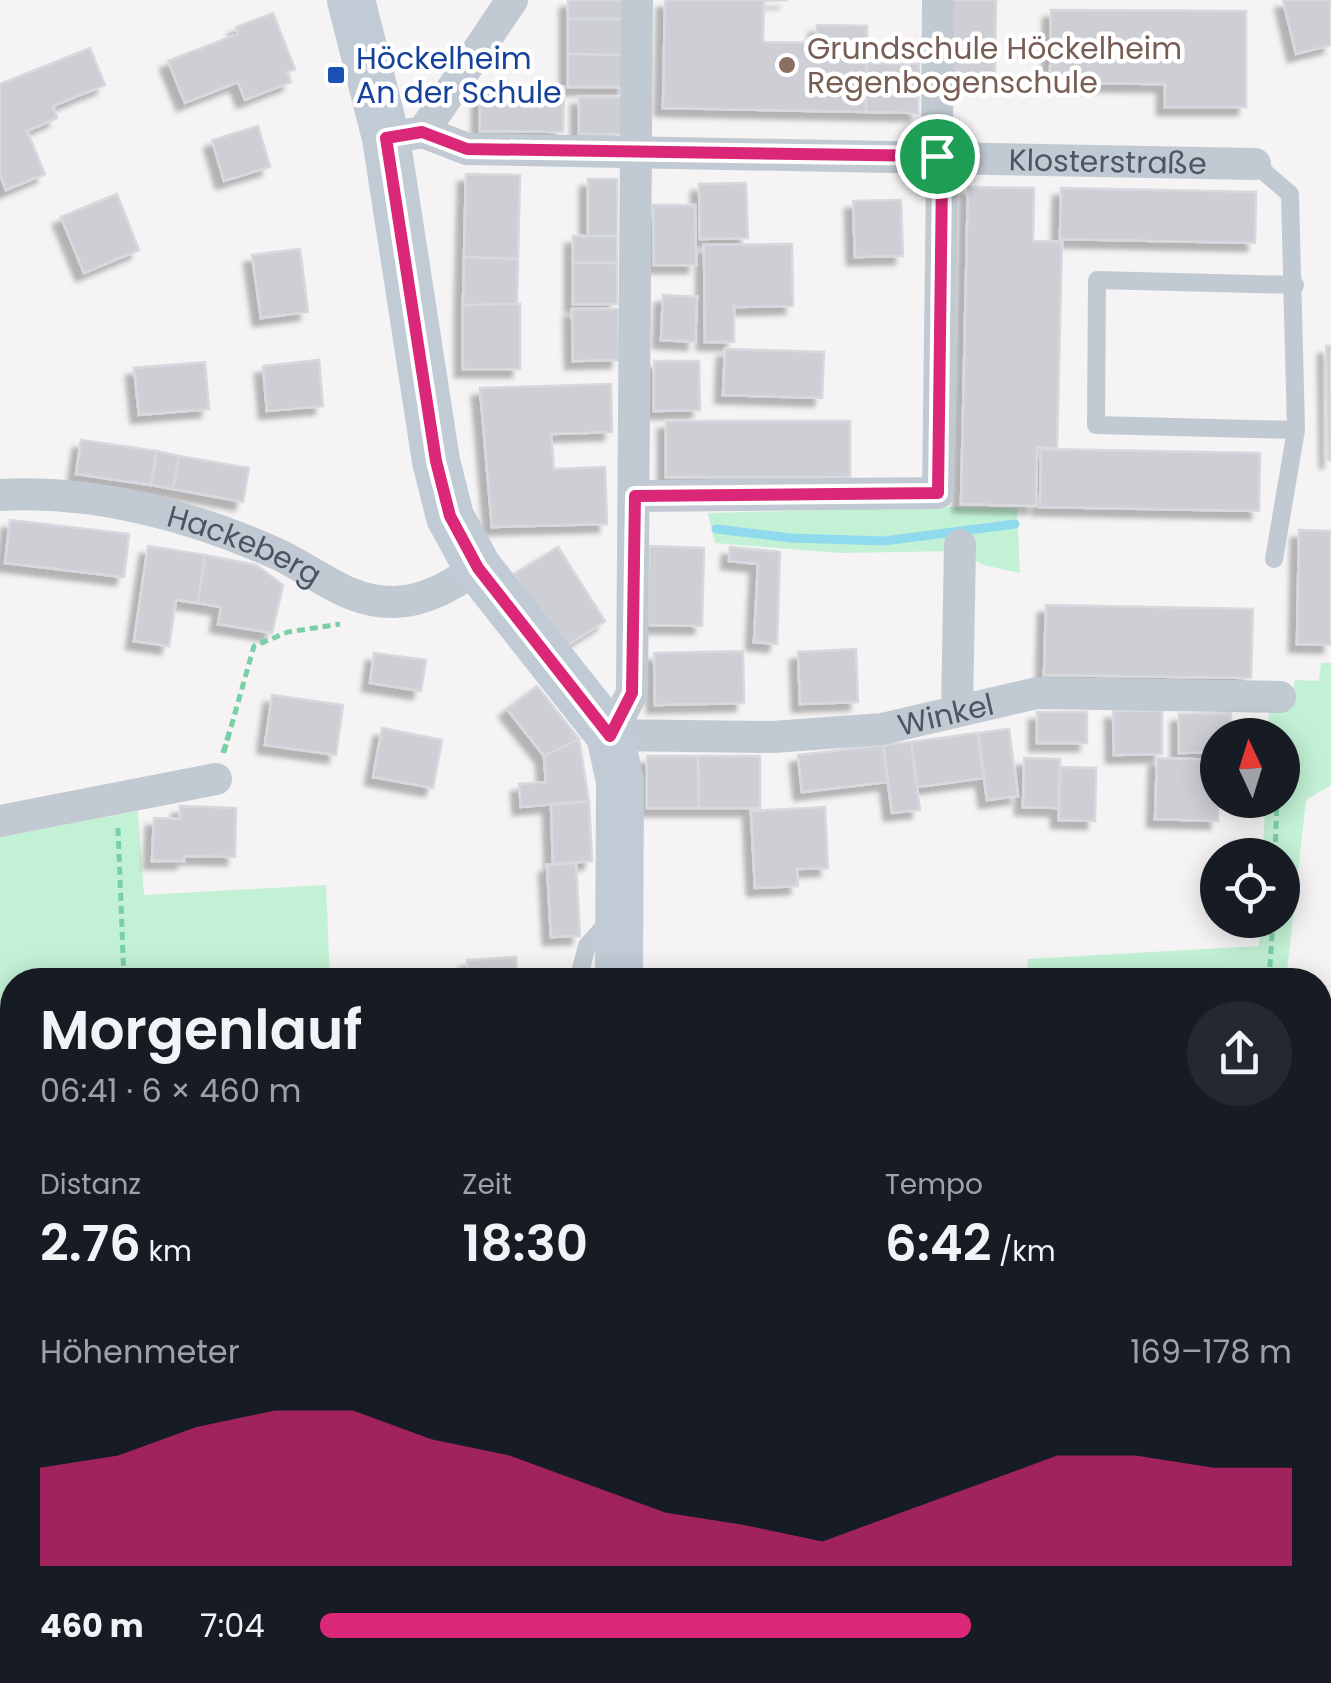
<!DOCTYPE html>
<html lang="de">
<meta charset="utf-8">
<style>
:root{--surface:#171b24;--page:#242831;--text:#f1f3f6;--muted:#9ea1a6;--accent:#db2777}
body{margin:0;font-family:Poppins,sans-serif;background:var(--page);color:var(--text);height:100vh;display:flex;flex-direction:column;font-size:38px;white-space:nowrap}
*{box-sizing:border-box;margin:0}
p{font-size:32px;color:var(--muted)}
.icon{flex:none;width:55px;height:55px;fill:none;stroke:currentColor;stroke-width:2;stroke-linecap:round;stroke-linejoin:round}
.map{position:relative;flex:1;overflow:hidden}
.details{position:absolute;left:0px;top:968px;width:1332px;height:718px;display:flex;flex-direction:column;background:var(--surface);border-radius:40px 40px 0 0;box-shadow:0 5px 25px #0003}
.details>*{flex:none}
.needle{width:65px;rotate:356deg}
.controls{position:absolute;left:1200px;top:718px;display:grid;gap:20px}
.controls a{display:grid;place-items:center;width:100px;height:100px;border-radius:50%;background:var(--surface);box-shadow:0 5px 25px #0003;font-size:50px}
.pin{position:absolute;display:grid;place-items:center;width:85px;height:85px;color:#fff;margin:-42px;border:5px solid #fff;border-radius:50%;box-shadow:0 2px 10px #0007}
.round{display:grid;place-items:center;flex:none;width:105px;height:105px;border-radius:52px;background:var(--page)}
.overview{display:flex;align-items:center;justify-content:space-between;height:170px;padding:0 40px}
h1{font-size:55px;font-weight:600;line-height:75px}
.stats{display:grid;grid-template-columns:repeat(3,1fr);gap:15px;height:170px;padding:10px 40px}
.stats div{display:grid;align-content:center}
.stats b{font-size:50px;font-weight:600}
.stats small{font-size:28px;font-weight:400}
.stats p{font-size:28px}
.chart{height:280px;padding:20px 40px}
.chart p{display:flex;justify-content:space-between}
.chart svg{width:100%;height:180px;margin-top:10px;fill:var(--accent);opacity:.7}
ul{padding:0 40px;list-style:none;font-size:32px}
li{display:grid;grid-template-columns:160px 120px 1fr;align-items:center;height:75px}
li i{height:25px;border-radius:12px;background:var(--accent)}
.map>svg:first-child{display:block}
.green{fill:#c3f1d5}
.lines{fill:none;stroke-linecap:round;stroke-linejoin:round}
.stream{stroke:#90daee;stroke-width:9}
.building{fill:#cdcfd5;stroke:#d7d9de;stroke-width:2.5;filter:url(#shadow)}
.path{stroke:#7ad0a6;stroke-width:5;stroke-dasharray:8 5;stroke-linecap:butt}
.lane{stroke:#c1cad2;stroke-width:18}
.street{stroke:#c1cad2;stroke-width:32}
.secondary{stroke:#c1cbd6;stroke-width:48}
.route-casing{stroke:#fff;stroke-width:20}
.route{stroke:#db2777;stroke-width:12}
.education-dot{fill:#8d6e63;stroke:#fff;stroke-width:4}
.transit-dot{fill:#1a4fb4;stroke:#fff;stroke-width:4}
.labels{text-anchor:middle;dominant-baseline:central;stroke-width:9;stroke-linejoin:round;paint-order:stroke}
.education-label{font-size:30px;fill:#785e54;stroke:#fff;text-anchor:start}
.transit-label{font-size:30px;fill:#164399;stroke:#fff;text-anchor:start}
.street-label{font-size:30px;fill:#4a5661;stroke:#fff}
</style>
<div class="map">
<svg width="1331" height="1683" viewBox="0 0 1331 1683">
<defs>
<filter id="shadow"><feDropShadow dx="-8" dy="8" stdDeviation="2.5" flood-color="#0004"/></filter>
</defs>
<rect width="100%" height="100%" fill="#f5f3f3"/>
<path class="green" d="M951,507L1017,508L1020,573L983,565L957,551L840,553L715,543L708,513Z
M1321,663H1331V785L1306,800L1286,980H1027L1028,959L1259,946L1260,920H1282V855H1263L1265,800H1282V735H1268L1269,708L1290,709L1295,680L1319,681Z
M138,811L144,895L326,885L330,980H12V1246H0V837Z
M682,1672H941L982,1683H679Z
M1095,1672H1195V1673L1178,1683H1078Z"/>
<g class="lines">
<path class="stream" d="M716,529L791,538L884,541L1015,524
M1320,1586L1331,1579
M1159,1683L1176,1672"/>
</g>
<path class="building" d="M568,0H626V19H568Z
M665,0H788L764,1L763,42L816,43L817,25L867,26L866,112L663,108Z
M950,0H996L995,75L949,74Z
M1283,0H1331V45L1296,54Z
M1051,10L1246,11V107H1165V84L1050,83Z
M273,13L295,69L287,72L291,82L245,100L238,82L185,103L168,61L238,34L236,27Z
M568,19H626V55L568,54Z
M90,48L105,85L53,106L57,118L27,131L45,174L6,190L0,174V84Z
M568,54L626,55V87H568Z
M867,63L919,64L918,113L866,112Z
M480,86L564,87L563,132L480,131Z
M579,97H623V134H579Z
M258,126L270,167L224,181L212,140Z
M466,174L520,175L518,259L464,257Z
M588,179H617V236H588Z
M746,183L748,238L700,239L699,184Z
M968,187L1034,188L1033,241L1062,242L1057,448L1037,447L1036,506L961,504Z
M1061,188L1256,192L1255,243L1060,239Z
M117,194L139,250L84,273L61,217Z
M901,200L903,256L855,257L853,201Z
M653,205H695L696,265H654Z
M573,236H617V263H573Z
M792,244L793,306L734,307V342H705L704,245Z
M300,249L308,312L261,318L252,255Z
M464,257L518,259L517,304L463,305Z
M573,263H617V304H573Z
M663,295L697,297L695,342L661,340Z
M520,304V369H463V305Z
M572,309H618L619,360L573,361Z
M1326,346H1331V460H1328Z
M725,349L824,352L822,398L723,395Z
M319,360L323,406L267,411L263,366Z
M654,361H699L700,410L654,411Z
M205,362L209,409L139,415L134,368Z
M611,384L612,432L551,434L554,469L605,467L607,524L492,527L480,388Z
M666,421H850V477H666Z
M81,440L157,451L151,485L76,474Z
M1041,449L1260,453L1259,511L1040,507Z
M157,451L179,456L173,489L151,485Z
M179,456L249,468L243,502L173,489Z
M10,520L129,534L124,577L5,563Z
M1299,530L1331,531V645L1297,644Z
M148,546L205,555L198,603L176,600L169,646L134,641Z
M649,546L704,548L702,626L648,625Z
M558,547L605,621L561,649L514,574Z
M730,547L780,552L777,644L754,642L758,564L729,561Z
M205,555L256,565L283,585L272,633L218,624L221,607L198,603Z
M1046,605L1253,609L1251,678L1044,675Z
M856,649L858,702L800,704L798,652Z
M743,651L744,703L655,705L654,653Z
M374,653L426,660L421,691L370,683Z
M537,686L579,739L544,756L507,709Z
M272,695L343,705L336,755L265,745Z
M1113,711H1162V754L1114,755Z
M1037,712H1087V743H1037Z
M1231,713V735H1218V752L1179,753V714Z
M382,728L442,740L433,788L373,777Z
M1009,729L1018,796L987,800L978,733Z
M978,733L984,778L917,787L911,742Z
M579,739L589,801L521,807L519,784L546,782L544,756Z
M911,742L920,810L892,813L883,745Z
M883,745L888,782L802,792L798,755Z
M647,756H698L699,808H647Z
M698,756H760V808H699Z
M1024,758L1060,759L1059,808L1023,807Z
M1157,758L1218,760V821L1155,819Z
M1060,767L1096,768L1095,821L1059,820Z
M589,801L592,861L553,864L551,805Z
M180,806L236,808L235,857L184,856V861H152L154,818L180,819Z
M825,807L828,868L797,869L798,886L755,888L751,811Z
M576,863L580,936L551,937L547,865Z
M516,957L517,980H468L467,960Z
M812,972V980H737L736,974Z
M677,976V980H634V978Z
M106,1672H153V1683H106Z
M303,1679V1683H243V1681Z"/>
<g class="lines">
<path class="path" d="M224,752L254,646L288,632L340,624
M223,753L229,733
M118,828L124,980
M1275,855L1277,800
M1269,980L1273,920"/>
<path class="lane" d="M1255,164L1290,194L1296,430L1274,559
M1295,285L1097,280L1096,425L1296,430
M578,980L587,946L611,919"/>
<g class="street">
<path id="s1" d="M637,0L632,693L610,735L773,737L882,729L1037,693L1280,697"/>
<path id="s2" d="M423,132L467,149L1255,164"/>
<path d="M406,135L423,132L512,0"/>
<path id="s3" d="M0,495C94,490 190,515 275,553C316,571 346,603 394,602C425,602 453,584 478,568"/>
<path d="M635,496L938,493L942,178L937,157L938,0"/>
<path d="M957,711L960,545"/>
<path d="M0,821L216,779"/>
<path d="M0,1257H12"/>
<path d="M193,1683L194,1672"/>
</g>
<path class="secondary" d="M351,0L386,138L436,461L450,517L478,568L610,735L620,781L619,980
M512,1683L514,1672"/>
</g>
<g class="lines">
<defs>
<path id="route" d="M422,132L467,149L937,156L942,178L938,493L635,496L632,693L610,736L478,568L450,516L436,461L386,138Z"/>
</defs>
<use href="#route" class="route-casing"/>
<use href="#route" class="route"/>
</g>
<circle class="education-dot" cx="787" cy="65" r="10"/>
<rect class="transit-dot" x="326" y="65" width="20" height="20" rx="5"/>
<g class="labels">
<g class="education-label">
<text x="807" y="48">Grundschule Höckelheim<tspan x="807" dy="34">Regenbogenschule</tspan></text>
</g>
<g class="transit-label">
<text x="356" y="58">Höckelheim<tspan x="356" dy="34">An der Schule</tspan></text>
</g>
<g class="street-label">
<text stroke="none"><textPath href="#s2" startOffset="688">Klosterstraße</textPath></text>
<text stroke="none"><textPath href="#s3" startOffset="252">Hackeberg</textPath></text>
<text stroke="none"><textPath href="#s1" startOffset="1078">Winkel</textPath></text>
</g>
</g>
</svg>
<div class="controls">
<a><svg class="needle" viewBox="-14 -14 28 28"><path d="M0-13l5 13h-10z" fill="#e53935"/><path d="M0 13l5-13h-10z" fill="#9ea1a6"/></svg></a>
<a><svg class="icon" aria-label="locate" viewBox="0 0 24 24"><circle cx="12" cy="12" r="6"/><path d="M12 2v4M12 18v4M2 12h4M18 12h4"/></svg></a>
</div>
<div class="pin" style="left:937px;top:156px;background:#1e9e55"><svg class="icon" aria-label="arrive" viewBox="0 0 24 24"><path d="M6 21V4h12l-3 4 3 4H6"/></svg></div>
<section class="details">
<div class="overview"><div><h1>Morgenlauf</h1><p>06:41 · 6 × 460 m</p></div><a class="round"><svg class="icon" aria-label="share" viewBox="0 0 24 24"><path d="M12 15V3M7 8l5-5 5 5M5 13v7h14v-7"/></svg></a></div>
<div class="stats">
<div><p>Distanz</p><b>2.76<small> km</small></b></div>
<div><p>Zeit</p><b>18:30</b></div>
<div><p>Tempo</p><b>6:42<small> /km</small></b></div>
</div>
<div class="chart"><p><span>Höhenmeter</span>169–178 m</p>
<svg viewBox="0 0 160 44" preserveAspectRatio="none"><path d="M0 44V20L10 17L20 10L30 6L40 6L50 13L60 17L70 24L80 31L90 34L100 38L110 31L120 24L130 17L140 17L150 20L160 20V44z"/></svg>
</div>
<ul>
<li><b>460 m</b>7:04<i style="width:67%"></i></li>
</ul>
</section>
</div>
